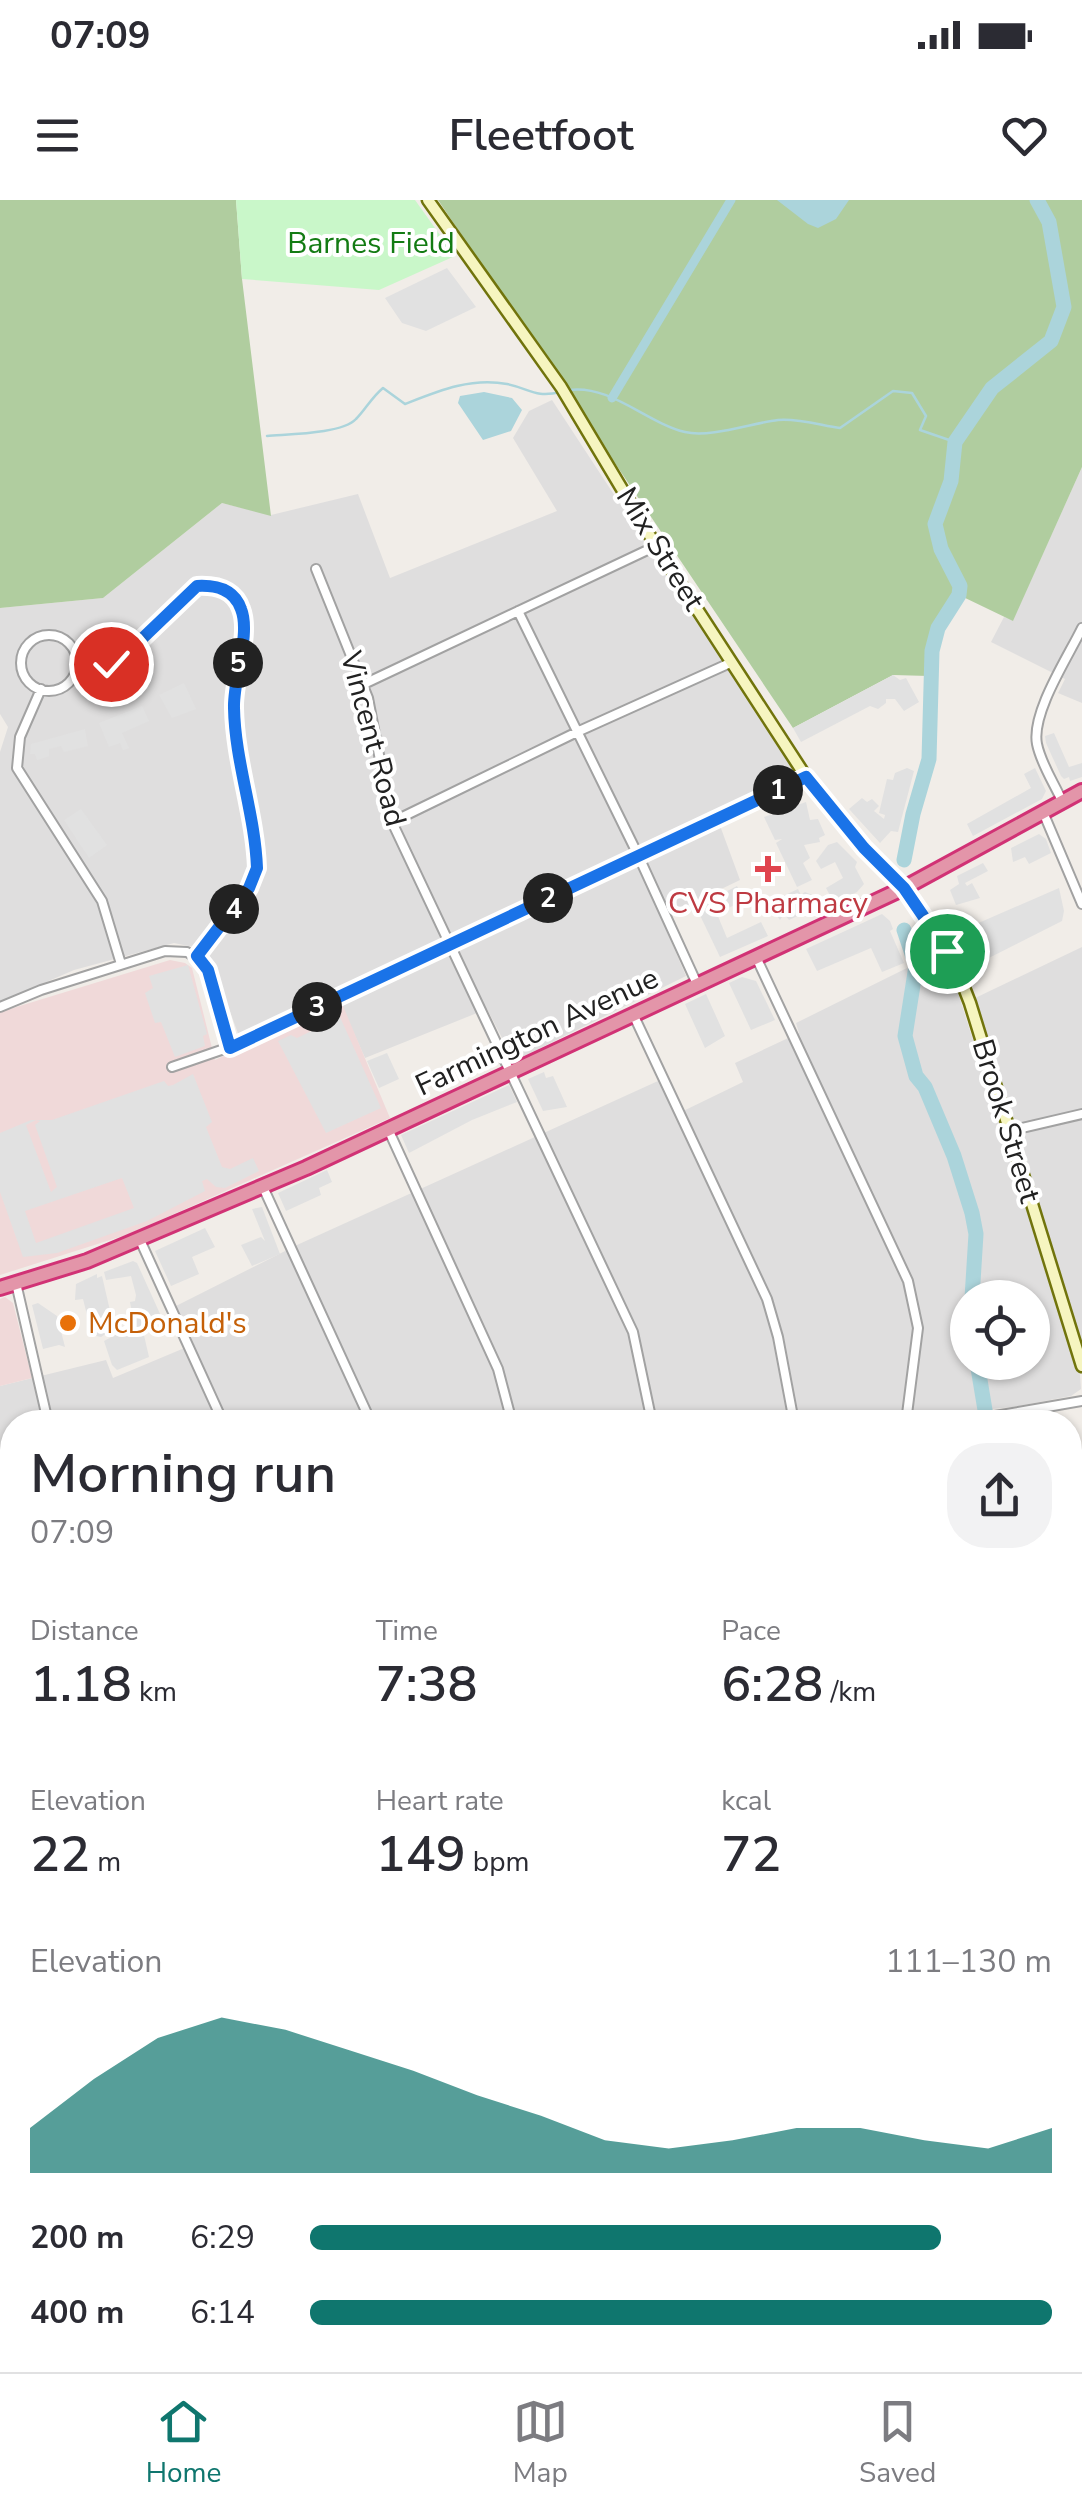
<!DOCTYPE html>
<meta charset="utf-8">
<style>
:root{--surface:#fff;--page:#f2f2f3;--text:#2b2b33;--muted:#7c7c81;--line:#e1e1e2;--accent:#0f766e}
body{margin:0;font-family:"Nunito Sans",sans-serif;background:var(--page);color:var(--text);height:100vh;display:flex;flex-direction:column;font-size:38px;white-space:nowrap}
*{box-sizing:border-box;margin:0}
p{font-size:32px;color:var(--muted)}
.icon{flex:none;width:55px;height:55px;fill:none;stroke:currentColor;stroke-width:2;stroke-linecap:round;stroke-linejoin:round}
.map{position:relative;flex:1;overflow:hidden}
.side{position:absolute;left:0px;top:1210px;width:1082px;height:962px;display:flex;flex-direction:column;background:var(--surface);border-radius:40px 40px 0 0;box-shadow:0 2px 8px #0004}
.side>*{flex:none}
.tools{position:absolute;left:950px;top:1080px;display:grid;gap:20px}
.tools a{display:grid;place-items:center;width:100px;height:100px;border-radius:50%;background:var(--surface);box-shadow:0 2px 8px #0004;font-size:50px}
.pin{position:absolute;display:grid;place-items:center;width:85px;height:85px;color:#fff;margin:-42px;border:5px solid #fff;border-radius:50%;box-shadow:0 2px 10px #0007}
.km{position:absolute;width:50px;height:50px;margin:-25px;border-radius:50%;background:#222;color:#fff;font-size:28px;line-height:50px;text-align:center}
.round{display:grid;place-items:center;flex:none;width:105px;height:105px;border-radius:40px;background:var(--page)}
.overview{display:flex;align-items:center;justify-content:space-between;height:170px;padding:0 30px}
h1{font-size:55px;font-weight:600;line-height:75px}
.figures{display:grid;grid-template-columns:repeat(3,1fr);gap:15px;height:170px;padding:10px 30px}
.figures div{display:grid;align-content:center}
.figures b{font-size:50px;font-weight:600}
.figures small{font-size:28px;font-weight:400}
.figures p{font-size:28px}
.chart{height:280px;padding:20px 30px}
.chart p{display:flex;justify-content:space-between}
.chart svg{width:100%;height:180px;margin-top:10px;fill:var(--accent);opacity:.7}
ul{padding:0 30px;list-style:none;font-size:32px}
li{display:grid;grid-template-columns:160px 120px 1fr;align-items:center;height:75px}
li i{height:25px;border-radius:12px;background:var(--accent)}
.status{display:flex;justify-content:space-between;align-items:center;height:70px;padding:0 50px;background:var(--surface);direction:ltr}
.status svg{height:28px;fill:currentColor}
header{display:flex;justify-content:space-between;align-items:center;height:130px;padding:0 30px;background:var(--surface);font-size:45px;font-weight:600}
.menu{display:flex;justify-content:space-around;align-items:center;height:140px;border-top:2px solid var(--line);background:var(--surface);font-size:28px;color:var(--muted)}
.menu a{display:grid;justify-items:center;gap:5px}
.menu .on{color:var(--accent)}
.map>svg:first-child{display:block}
.residential{fill:#dfdede;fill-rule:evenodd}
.commercial{fill:#f0d9d9}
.education{fill:#fdfbe4}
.forest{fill:#b0cd9f}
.park{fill:#c9f7c9}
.pitch{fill:#8bdab6}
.parking{fill:#e1e1e1;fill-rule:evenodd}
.water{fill:#abd4db}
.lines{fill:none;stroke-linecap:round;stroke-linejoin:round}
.stream{stroke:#abd4db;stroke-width:2.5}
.canal{stroke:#abd4db;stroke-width:9}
.river{stroke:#abd4db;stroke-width:15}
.street-casing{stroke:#a2a2a2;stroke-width:12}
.secondary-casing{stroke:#71740c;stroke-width:15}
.highway-casing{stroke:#d13275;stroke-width:18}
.street{stroke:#fff;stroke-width:8}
.secondary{stroke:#f6f5c0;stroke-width:10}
.highway{stroke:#e395a9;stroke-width:12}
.route-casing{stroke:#fff;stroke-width:20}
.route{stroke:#1a73e8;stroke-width:12}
.health-dot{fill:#e0444e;stroke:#fff;stroke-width:4}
.food-dot{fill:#e8710a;stroke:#fff;stroke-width:4}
.labels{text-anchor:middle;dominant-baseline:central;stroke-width:8;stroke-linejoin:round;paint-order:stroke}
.park-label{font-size:30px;fill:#137b13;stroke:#fff}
.street-label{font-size:30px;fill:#212121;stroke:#fff}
.health-label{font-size:30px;fill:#be3a42;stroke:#fff}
.food-label{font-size:30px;fill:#c56008;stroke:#fff;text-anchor:start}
</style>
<div class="status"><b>07:09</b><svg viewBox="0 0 49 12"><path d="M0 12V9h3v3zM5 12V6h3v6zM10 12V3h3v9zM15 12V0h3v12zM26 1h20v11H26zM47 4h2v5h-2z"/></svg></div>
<header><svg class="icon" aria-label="menu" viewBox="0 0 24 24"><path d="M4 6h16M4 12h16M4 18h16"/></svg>Fleetfoot<svg class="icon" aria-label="heart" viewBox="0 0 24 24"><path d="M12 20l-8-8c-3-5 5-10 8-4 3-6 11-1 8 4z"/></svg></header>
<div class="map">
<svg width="1082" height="2172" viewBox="0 0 1082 2172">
<rect width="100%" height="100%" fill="#f1ede8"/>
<path class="residential" d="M552,200L797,574L715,612L740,680L661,718L686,776L514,861L487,809L365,858L340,802L243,847L213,765L198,748L174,743L74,770L0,802V552L8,527L0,514V408L103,398L222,303L271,315L358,294L390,378L557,311L513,238L529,211Z
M1082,267V503L1058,493L1065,479L991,442L1004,417L1013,420Z
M1082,747V1143L973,799Z
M909,767L951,771L1080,1175L1081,1189L1071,1196L1013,1207L848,1222H12V1482L0,1485V1186L106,1160L113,1178L194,1144L176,1106L297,1045L658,881L675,915L743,882L735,863L799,833L796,823ZM968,1098H1032V1162H968Z
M12,1968V2107L0,2080V1970Z
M36,2160H1030L1034,2171L1082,2165V2172H42Z"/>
<path class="commercial" d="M170,760L185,763L192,768L215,860L341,801L390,918L129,1034L0,1075V812Z
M5,1097L13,1103L32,1178L0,1186V1099Z"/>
<path class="education" d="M12,1482V1968L0,1970V1485Z"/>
<path class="forest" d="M0,0H236L242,79L271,316L222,303L103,398L0,408Z
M438,0H1082V267L1013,421L959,395L938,428L929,476L893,475L793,528Z"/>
<path class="park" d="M236,0H415L455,56L379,90L242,79Z
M1070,1863L1082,1890V2093L1070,2096Z"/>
<path class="pitch" d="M0,1494H12V1630H0Z"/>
<path class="parking" d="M447,68L476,107L426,131L402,123L385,98Z
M893,475L900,480L906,478L919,502L904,511L895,499H886V503L878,509L870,506L801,542L793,528Z
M184,483L196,509L172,518L159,495Z
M142,506L149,521L122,533L129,548L123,550L120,543L109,547L99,523Z
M85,529L88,546L64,552L61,546L49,549V556L37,560L35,554H30L31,544Z
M1054,533L1069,567L1082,563V577L1070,581L1069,577L1064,579L1061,576L1046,543L1045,536Z
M907,568L914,571L898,632L891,631L880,643L849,609L862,598L867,602L872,599L879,606L874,611L884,619L885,615L879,613L887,579L893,580L895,573Z
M1035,568L1046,591L1042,599L973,636L967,624L1031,588L1024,574Z
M806,602L810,620L818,619L825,635L819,638L820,642L804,645L810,658L803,663L812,680L797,687L776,643L782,639L775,640L764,617Z
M81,609L107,645L89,658L64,620Z
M1039,634L1046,639L1051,653L1029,664L1025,657L1013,662L1011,648Z
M837,642L857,662L855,667L864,684L857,692L834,703L826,688L843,678L835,662L821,669L816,661L828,645Z
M983,663L988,671L965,683L967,686L972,683L980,698L956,705L950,690L959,684L957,676Z
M737,686L744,700L717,714L727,738L761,722L768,736L720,757L696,707Z
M1059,688L1064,711L1062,721L977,764L980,740L967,728Z
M798,689L801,695L805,692L817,697L821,705L789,720L784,714L780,720L768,703Z
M882,714L890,721L893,729L890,731L904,763L882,772L871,748L817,771L806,749Z
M188,765L207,834L203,836L205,846L175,857L161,822L155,823L145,793L153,788L149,776Z
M742,777L756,781L775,820L751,830L729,783Z
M706,794L725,836L705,848L685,804Z
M340,817L381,908L326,933L278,841L291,835L297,838Z
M387,853L399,879L379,888L367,861Z
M544,872L546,878L553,876L567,907L543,911L528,879Z
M193,874L212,922L206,927L222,967L230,969L253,958L259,971L225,988L216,987L207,979L202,981L205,991L147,1021L57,1053L23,1057L0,992V933L31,920H52L164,881L168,886L173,885ZM36,920L40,921L35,925L57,987L51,992L26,925ZM122,978L134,1008L36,1043L25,1011Z
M509,885L517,902L472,920L409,953L401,935Z
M327,970L332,982L319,988L321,995L286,1011L278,993Z
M262,1007L280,1054L252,1066L241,1045L261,1037L265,1041L252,1009Z
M205,1028L215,1047L192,1057L199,1074L171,1086L155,1051Z
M133,1061L137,1063L161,1116L145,1125L143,1131L149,1157L117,1170L112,1165L104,1141L128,1128L134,1130L133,1124L129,1125L127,1120L133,1118L130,1102L135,1101L136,1095L131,1076L106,1080L104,1072Z
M97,1074V1078L102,1076L114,1128L101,1137L92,1135L83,1099L75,1100L76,1084Z
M38,1103L57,1116L65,1147L59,1145L43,1149L32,1105Z"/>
<path class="water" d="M777,0H849L836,19L818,28L808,24Z
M484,192L512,198L522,210L511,231L483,240L458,203L460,196Z"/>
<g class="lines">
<path class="stream" d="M569,190C610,184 647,223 685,232C710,238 752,223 778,220C797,218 820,225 840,228L893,191L912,193L926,216L920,230L955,242
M267,236C288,234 342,234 356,219C366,209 371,198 383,188L405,204C438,191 471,177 507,184C531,189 534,198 561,192
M0,2127L12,2160
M13,2161L17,2172"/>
<path class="canal" d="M612,198L731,0"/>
<path class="river" d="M904,660L913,614L929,559L932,451L938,428L959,395L960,386L941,349L935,324L951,281L955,242L992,188L1051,141L1064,107L1049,22L1037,0
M904,730L916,766L905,836L916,876L925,887L954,956L972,1013L976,1034L972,1098
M977,1162L987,1222
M1070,1474L1079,1553L1070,1573
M1070,1895L1082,1892"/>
<defs>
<path id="street" d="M316,369L368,498L392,622L633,1132L652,1222
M518,411L638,655L697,784
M21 463a28 28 0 1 1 56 0a28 28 0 1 1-56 0Z
M77,465L111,464L124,456L197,385C216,385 234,389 241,409C252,438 233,477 234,508C235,562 255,614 257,668L249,688L197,756
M364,484L656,346
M41,489L20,537L17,568L102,701L121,764
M1062,601C1054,583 1041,564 1037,544C1031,513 1068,457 1082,428
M1043,612L1082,704
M392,622L577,532L730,463
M756,757L908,1081L918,1128L906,1222
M0,807L41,790L165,751L187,752L204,763L230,847
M633,814L767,1099L778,1137L794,1222
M172,867L230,847L806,577
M388,929L498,1169L512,1222
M1009,931L1082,914
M263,987L371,1222
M140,1040L223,1222
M16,1083L48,1222
M902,1222L995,1216L1082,1201
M0,1396L12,1393
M98,2160L105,2172
M379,2160L381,2172
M527,2160L531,2172
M669,2160L671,2172
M949,2160L952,2172
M109,2172L131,2160
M709,2172L790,2160"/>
<path id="secondary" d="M428,0L561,187L656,346L806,577L868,654L904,688L937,735L956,767L970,803L1082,1166"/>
<path id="highway" d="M0,1088L87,1061L306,968L904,688L1082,591"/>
</defs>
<use href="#street" class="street-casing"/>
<use href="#secondary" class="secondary-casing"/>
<use href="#highway" class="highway-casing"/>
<use href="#street" class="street"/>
<use href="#secondary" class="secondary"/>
<use href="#highway" class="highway"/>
</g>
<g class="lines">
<defs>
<path id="route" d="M111,464L124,456L197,386C216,385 234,389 241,409C251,434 233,479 234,508C235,562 255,614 257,668L249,688L197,756L208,770L230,848L806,577L864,648L904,688L947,751"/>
</defs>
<use href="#route" class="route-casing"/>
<use href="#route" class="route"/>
</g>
<path class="health-dot" d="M763 654h10v10h10v10h-10v10h-10v-10h-10v-10h10z"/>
<circle class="food-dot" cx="68" cy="1123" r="10"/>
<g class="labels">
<g class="park-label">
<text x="371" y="43">Barnes Field</text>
</g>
<g class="street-label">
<text transform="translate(660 349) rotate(58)">Mix Street</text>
<text transform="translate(373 539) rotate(75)">Vincent Road</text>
<text transform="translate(537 832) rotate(-25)">Farmington Avenue</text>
<text transform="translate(1006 921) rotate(73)">Brook Street</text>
</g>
<g class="health-label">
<text x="768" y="703">CVS Pharmacy</text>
</g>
<g class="food-label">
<text x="88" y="1123">McDonald's</text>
</g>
</g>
</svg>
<div class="tools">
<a><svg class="icon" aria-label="locate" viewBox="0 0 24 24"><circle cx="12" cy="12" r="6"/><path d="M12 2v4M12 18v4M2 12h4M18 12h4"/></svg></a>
</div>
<div class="pin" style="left:947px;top:751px;background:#1e9e55"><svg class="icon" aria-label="arrive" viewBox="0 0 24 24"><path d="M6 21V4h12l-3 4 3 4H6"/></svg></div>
<div class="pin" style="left:111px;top:464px;background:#d93025"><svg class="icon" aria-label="check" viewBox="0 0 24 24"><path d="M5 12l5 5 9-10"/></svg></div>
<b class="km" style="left:778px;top:590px">1</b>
<b class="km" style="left:548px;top:698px">2</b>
<b class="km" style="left:317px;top:807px">3</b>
<b class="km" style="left:234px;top:709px">4</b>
<b class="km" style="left:238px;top:463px">5</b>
<section class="side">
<div class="overview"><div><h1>Morning run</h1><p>07:09</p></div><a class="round"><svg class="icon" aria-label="share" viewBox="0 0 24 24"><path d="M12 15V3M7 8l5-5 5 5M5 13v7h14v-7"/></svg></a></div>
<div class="figures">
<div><p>Distance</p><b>1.18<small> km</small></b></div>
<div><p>Time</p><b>7:38</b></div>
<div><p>Pace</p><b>6:28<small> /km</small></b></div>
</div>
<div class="figures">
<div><p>Elevation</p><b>22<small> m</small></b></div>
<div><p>Heart rate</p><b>149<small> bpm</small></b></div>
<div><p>kcal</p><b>72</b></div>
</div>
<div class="chart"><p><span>Elevation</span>111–130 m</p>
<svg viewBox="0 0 160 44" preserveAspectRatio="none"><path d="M0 44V33L10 21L20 11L30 6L40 9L50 14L60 19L70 25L80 30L90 36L100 38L110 36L120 33L130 33L140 36L150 38L160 33V44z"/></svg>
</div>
<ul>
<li><b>200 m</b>6:29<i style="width:85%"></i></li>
<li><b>400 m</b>6:14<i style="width:100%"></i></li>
</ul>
</section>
</div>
<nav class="menu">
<a class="on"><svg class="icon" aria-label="home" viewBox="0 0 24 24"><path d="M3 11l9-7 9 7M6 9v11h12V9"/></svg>Home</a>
<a><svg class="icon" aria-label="map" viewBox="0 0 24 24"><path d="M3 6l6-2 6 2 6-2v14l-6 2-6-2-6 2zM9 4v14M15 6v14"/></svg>Map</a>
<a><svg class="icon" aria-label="saved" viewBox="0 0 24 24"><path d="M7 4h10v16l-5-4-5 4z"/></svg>Saved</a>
</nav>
